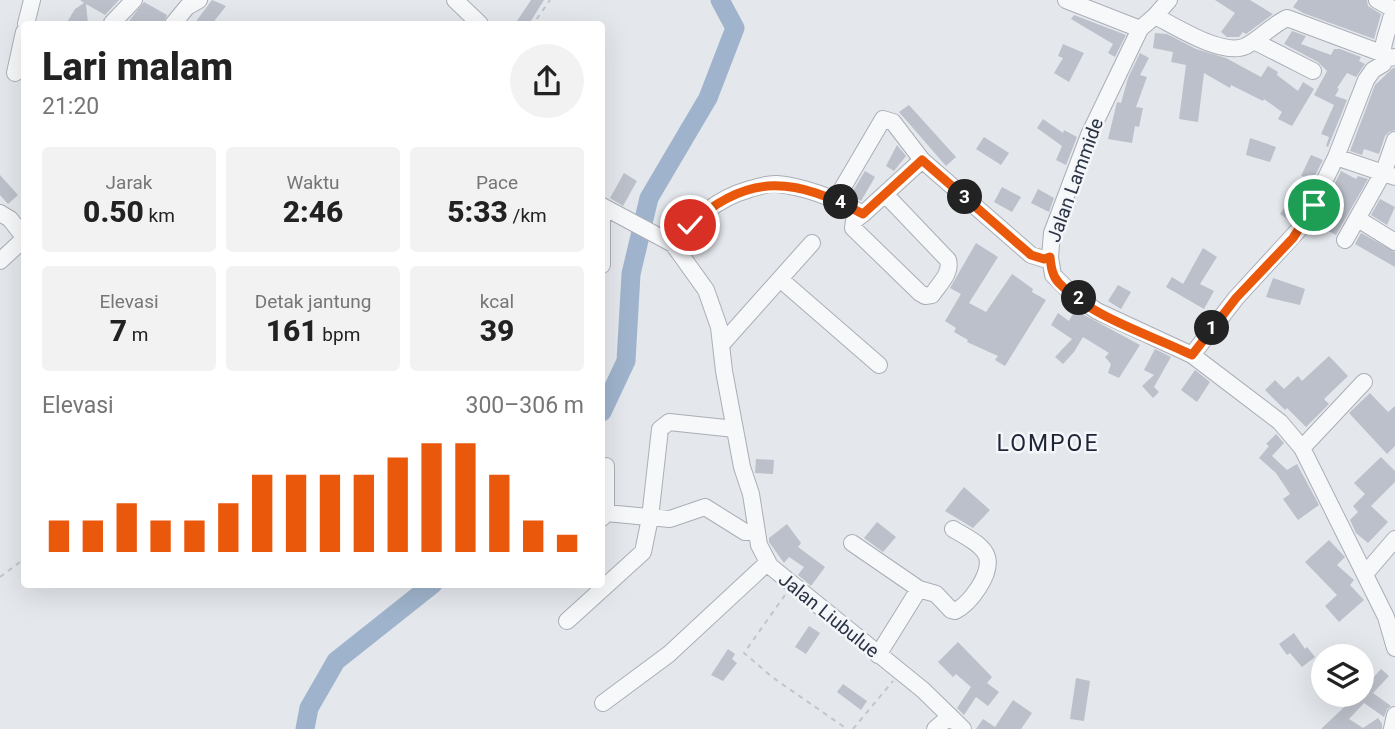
<!DOCTYPE html>
<html lang="id">
<meta charset="utf-8">
<style>
:root{--surface:#fff;--page:#f2f2f2;--text:#222;--muted:#767676;--accent:#ea580c}
body{margin:0;font-family:Roboto,sans-serif;background:var(--page);color:var(--text);height:100vh;display:flex;flex-direction:column;font-size:26px;white-space:nowrap}
*{box-sizing:border-box;margin:0}
p{font-size:23px;color:var(--muted)}
.icon{flex:none;width:38px;height:38px;fill:none;stroke:currentColor;stroke-width:2;stroke-linecap:round;stroke-linejoin:round}
.map{position:relative;flex:1;overflow:hidden}
.side{position:absolute;left:21px;top:21px;width:584px;height:567px;display:flex;flex-direction:column;background:var(--surface);border-radius:7px;box-shadow:0 7px 28px #0002}
.side>*{flex:none}
.controls{position:absolute;left:1311px;top:644px;display:grid;gap:14px}
.controls a{display:grid;place-items:center;width:63px;height:63px;border-radius:50%;background:var(--surface);box-shadow:0 7px 28px #0002;font-size:35px}
.pin{position:absolute;display:grid;place-items:center;width:60px;height:60px;color:#fff;margin:-30px;border:4px solid #fff;border-radius:50%;box-shadow:0 2px 7px #0007}
.km{position:absolute;width:35px;height:35px;margin:-18px;border-radius:50%;background:#222;color:#fff;font-size:19px;line-height:35px;text-align:center}
.round{display:grid;place-items:center;flex:none;width:74px;height:74px;border-radius:37px;background:var(--page)}
.summary{display:flex;align-items:center;justify-content:space-between;height:119px;padding:0 21px}
h1{font-size:38px;font-weight:800;line-height:52px}
.figures{display:grid;grid-template-columns:repeat(3,1fr);gap:10px;height:119px;padding:7px 21px}
.figures div{display:grid;align-content:center;border-radius:7px;background:var(--page);text-align:center}
.figures b{font-size:30px;font-weight:800}
.figures small{font-size:19px;font-weight:400}
.figures p{font-size:19px}
.chart{height:196px;padding:14px 21px}
.chart p{display:flex;justify-content:space-between}
.chart svg{width:100%;height:126px;margin-top:7px;stroke:var(--accent);stroke-width:6}
.map>svg:first-child{display:block}
.lines{fill:none;stroke-linecap:round;stroke-linejoin:round}
.river{stroke:#9fb4cc;stroke-width:19}
.building{fill:#bbc0ca}
.minor-casing{stroke:#a9aeb7;stroke-width:18}
.path{stroke:#c2c5cb;stroke-width:2;stroke-dasharray:5 5;stroke-linecap:butt}
.minor{stroke:#f7f8fa;stroke-width:16}
.route-casing{stroke:#fff;stroke-width:14}
.route{stroke:#ea580c;stroke-width:9}
.labels{text-anchor:middle;dominant-baseline:central;stroke-width:5;stroke-linejoin:round;paint-order:stroke}
.street-label{font-size:19px;fill:#2b3445;stroke:#f4f6f9}
.quarter-label{font-size:23px;letter-spacing:2px;fill:#1d2536;stroke:#f4f6f9}
</style>
<div class="map">
<svg width="1395" height="729" viewBox="0 0 1395 729">
<rect width="100%" height="100%" fill="#e4e7ec"/>
<g class="lines">
<path class="river" d="M602,412L626,361L631,274L649,198L708,98L735,28L720,0
M305,729L309,708L336,661L433,584"/>
</g>
<path class="building" d="M80,0H119L105,15L86,4L88,24H66L75,9L84,3Z
M212,0L226,6L212,24H194Z
M531,0H544L529,24H515Z
M1215,0H1250L1273,14L1246,34L1243,32L1239,37H1227L1221,32L1235,13Z
M1298,0H1367L1368,6L1381,14L1374,39L1303,13L1293,7Z
M144,2L167,15L163,24H136L129,21Z
M1074,15L1126,35L1115,57L1108,53L1113,44L1071,19Z
M1292,31L1306,36L1301,44L1331,55L1334,49H1340L1361,57L1359,61L1365,64L1356,77L1347,73L1337,88L1339,89L1335,96L1347,100L1328,147L1326,146L1329,137L1321,134L1334,105L1314,95L1327,71L1318,62L1284,44Z
M1155,33L1167,34L1196,49L1226,58L1261,77L1268,66L1278,72L1277,75L1298,91L1303,82L1314,89L1292,126L1278,119L1282,112L1264,99L1263,101L1231,85L1230,88L1204,73L1198,122L1179,119L1186,65L1171,62L1173,52L1153,48Z
M1063,44L1084,53L1069,82L1054,73L1063,58L1058,56Z
M1140,53L1149,58L1140,75L1147,77L1136,107L1143,108L1139,127L1135,126L1132,143L1108,139L1117,102L1121,103L1128,78Z
M1393,68H1395V130L1389,132L1385,136L1379,154L1364,149L1362,155L1350,151L1375,85Z
M909,105L956,157L946,166L899,112Z
M1043,119L1063,133L1064,130L1077,137L1066,165L1056,160L1062,146L1037,128Z
M984,137L1009,153L1001,165L976,149Z
M1250,138L1276,147L1270,162L1246,155Z
M897,145L906,156L894,171L886,166Z
M1311,155L1323,160L1291,222L1280,214L1305,177L1301,176Z
M865,171L875,177L861,201L850,196Z
M1341,171L1356,179L1358,176L1368,179L1336,235L1315,224Z
M624,173L637,181L623,206L610,198Z
M0,175L18,195L8,204L0,195Z
M1002,187L1021,197L1012,212L994,202Z
M1038,189L1054,198L1049,212L1031,203Z
M1380,199L1395,207L1387,225L1371,215Z
M1361,233L1395,252V267L1355,244Z
M976,243L998,257L969,303L986,312L1012,274L1033,289L1032,292L1046,300L1005,366L995,360L998,356L967,342L968,340L954,332L956,328L945,321L961,294L950,288Z
M1203,248L1217,257L1200,284L1214,291L1204,309L1166,287L1172,277L1183,284Z
M1273,278L1305,289L1300,305L1266,297Z
M1118,285L1131,292L1121,309L1108,301Z
M1075,310L1140,345L1119,378L1108,373L1111,364L1105,357L1109,353L1083,337L1074,352L1063,364L1055,357L1072,339L1051,325L1058,313L1069,321Z
M1155,349L1171,357L1154,387L1159,392L1153,398L1142,386L1154,375L1144,370Z
M1329,356L1348,376L1324,399L1329,404L1306,427L1287,408L1285,410L1265,390L1275,380L1284,389L1298,376L1302,381Z
M1195,370L1210,382L1197,402L1181,390Z
M1370,393L1388,412L1395,406V446L1387,454L1349,413Z
M1276,434L1284,443L1272,456L1287,470L1297,464L1319,505L1298,520L1283,499L1290,494L1276,473L1259,458L1269,446L1266,444Z
M1381,457L1395,471V482L1371,506L1388,522L1368,543L1356,533L1350,520L1358,512L1353,506L1365,494L1354,483Z
M756,459L774,460L773,474L755,473Z
M964,487L990,510L973,528L945,511Z
M877,522L896,537L883,552L864,538Z
M787,524L801,543L798,547L825,567L811,586L798,575L804,567L789,557L784,563L769,542V538Z
M1329,540L1345,557L1337,565L1354,580L1350,585L1364,600L1339,622L1325,606L1337,595L1305,562Z
M809,626L820,633L806,654L795,647Z
M1294,633L1305,649L1307,647L1315,657L1302,667L1290,653L1287,655L1279,644Z
M958,642L992,677L987,683L999,692L988,706L976,697L964,715L957,708L971,687L956,674L953,677L938,662Z
M728,649L735,654L732,659L737,663L723,681L711,675Z
M1381,669L1389,676L1373,693L1391,706L1387,709L1384,717L1364,703L1349,719L1363,728L1378,718L1382,724V729H1321L1357,695H1362V690Z
M1076,678L1090,681L1084,721L1070,719Z
M843,684L867,701L861,710L837,692Z
M1013,700L1032,713L1021,729H976L983,719L995,727Z"/>
<g class="lines">
<defs>
<path id="minor" d="M455,0L480,24
M1066,0L1140,29
M1155,16L1169,0
M112,23L134,0
M26,24L32,0
M173,24L187,7L199,0
M1254,41L1313,71
M1395,57L1390,58L1381,53L1287,18C1272,25 1261,38 1246,46C1223,57 1177,27 1155,16L1140,29L1089,135L1052,233L1050,257L1053,275L1071,293L1097,311L1192,355L1280,422L1302,448L1386,617L1395,648
M15,73L24,32
M1336,157L1395,177
M836,199L883,119L893,122L922,160
M602,206L673,244L706,290L719,327L724,371L742,467L751,494L759,545L770,566L923,690L963,729
M0,213L10,219L24,237
M863,214L854,221L853,228L920,293L925,296L932,295C939,284 952,273 948,260L885,194
M1358,219L1395,242
M1345,240L1384,171L1395,140
M675,247C694,218 716,199 750,189C759,187 768,183 777,184C808,187 836,199 863,214L922,160L1031,255L1044,259L1050,257
M0,261L24,239
M602,265V206
M780,279L879,365
M721,345L812,243
M1192,355L1236,298L1303,225L1336,157L1366,80L1373,70L1383,64C1380,43 1390,29 1393,9L1377,0
M1302,448L1364,382
M606,513L670,519L705,507L745,532H757
M602,518L606,513V466
M852,543L919,589L936,594L951,610L955,611C970,604 992,574 987,557C983,544 964,536 953,529
M1365,574L1395,539
M567,621L643,552L650,518L660,429L669,422L735,429
M878,655L919,589
M603,703L669,654L767,563
M935,729L950,716
M1392,729L1395,715"/>
</defs>
<use href="#minor" class="minor-casing"/>
<path class="path" d="M544,24L536,20L550,0
M0,577L24,559
M785,595L744,653L772,677L847,729
M853,729L893,681"/>
<use href="#minor" class="minor"/>
</g>
<g class="lines">
<defs>
<path id="route" d="M690,225C749,171 796,178 863,214L922,160L1031,255L1044,259L1050,257C1051,266 1052,276 1059,283C1089,316 1151,335 1192,355L1236,298L1293,238L1314,205"/>
</defs>
<use href="#route" class="route-casing"/>
<use href="#route" class="route"/>
</g>
<g class="labels">
<g class="street-label">
<text transform="translate(1075 180) rotate(-70)">Jalan Lammide</text>
<text transform="translate(829 615) rotate(39)">Jalan Liubulue</text>
</g>
<g class="quarter-label">
<text x="1048" y="443">LOMPOE</text>
</g>
</g>
</svg>
<div class="controls">
<a><svg class="icon" aria-label="layers" viewBox="0 0 24 24"><path d="M12 4l9 5-9 5-9-5zM3 14l9 5 9-5"/></svg></a>
</div>
<div class="pin" style="left:1314px;top:205px;background:#1e9e55"><svg class="icon" aria-label="arrive" viewBox="0 0 24 24"><path d="M6 21V4h12l-3 4 3 4H6"/></svg></div>
<div class="pin" style="left:690px;top:225px;background:#d93025"><svg class="icon" aria-label="check" viewBox="0 0 24 24"><path d="M5 12l5 5 9-10"/></svg></div>
<b class="km" style="left:1212px;top:328px">1</b>
<b class="km" style="left:1079px;top:298px">2</b>
<b class="km" style="left:965px;top:197px">3</b>
<b class="km" style="left:841px;top:202px">4</b>
<section class="side">
<div class="summary"><div><h1>Lari malam</h1><p>21:20</p></div><a class="round"><svg class="icon" aria-label="share" viewBox="0 0 24 24"><path d="M12 15V3M7 8l5-5 5 5M5 13v7h14v-7"/></svg></a></div>
<div class="figures">
<div><p>Jarak</p><b>0.50<small> km</small></b></div>
<div><p>Waktu</p><b>2:46</b></div>
<div><p>Pace</p><b>5:33<small> /km</small></b></div>
</div>
<div class="figures">
<div><p>Elevasi</p><b>7<small> m</small></b></div>
<div><p>Detak jantung</p><b>161<small> bpm</small></b></div>
<div><p>kcal</p><b>39</b></div>
</div>
<div class="chart"><p><span>Elevasi</span>300–306 m</p>
<svg viewBox="0 0 160 44" preserveAspectRatio="none"><path d="M5 44V33M15 44V33M25 44V27M35 44V33M45 44V33M55 44V27M65 44V17M75 44V17M85 44V17M95 44V17M105 44V11M115 44V6M125 44V6M135 44V17M145 44V33M155 44V38"/></svg>
</div>
</section>
</div>
